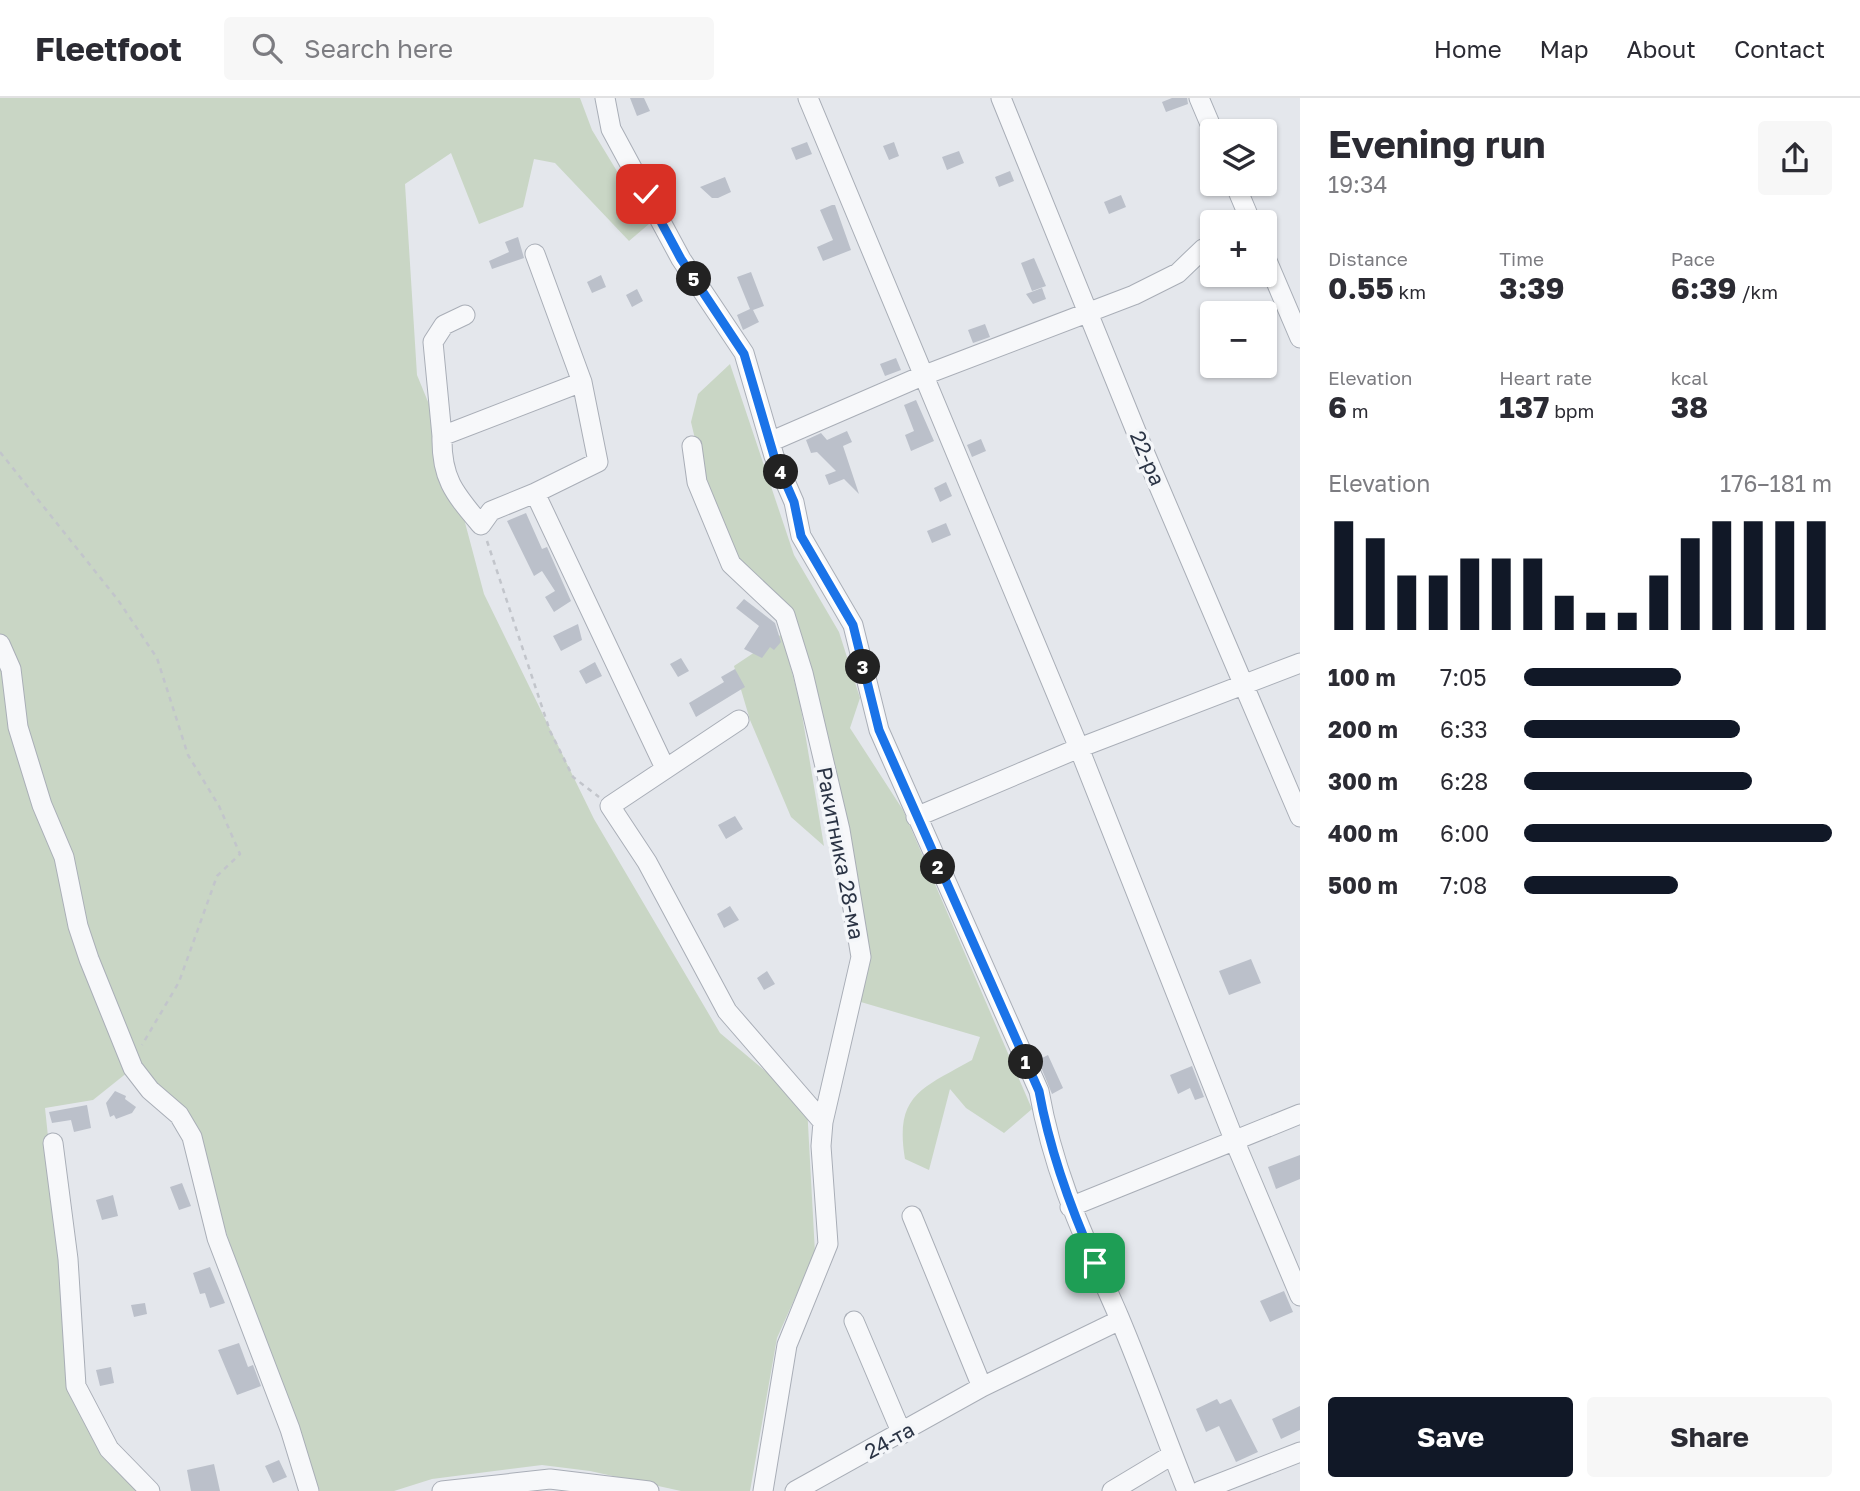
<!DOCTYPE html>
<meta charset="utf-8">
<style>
:root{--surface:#fff;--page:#f7f7f7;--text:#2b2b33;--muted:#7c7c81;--line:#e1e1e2;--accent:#111827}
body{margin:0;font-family:"Golos Text",sans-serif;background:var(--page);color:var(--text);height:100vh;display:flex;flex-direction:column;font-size:26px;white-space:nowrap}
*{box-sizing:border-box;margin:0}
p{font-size:23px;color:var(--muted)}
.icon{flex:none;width:38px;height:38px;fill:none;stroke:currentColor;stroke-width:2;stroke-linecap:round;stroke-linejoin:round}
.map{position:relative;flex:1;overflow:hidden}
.sheet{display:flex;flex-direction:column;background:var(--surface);width:560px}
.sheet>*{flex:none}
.fabs{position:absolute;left:1200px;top:21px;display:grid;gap:14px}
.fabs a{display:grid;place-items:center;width:77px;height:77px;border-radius:7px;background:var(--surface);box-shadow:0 2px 5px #0004;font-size:35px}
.pin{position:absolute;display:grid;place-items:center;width:60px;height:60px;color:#fff;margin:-30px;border-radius:14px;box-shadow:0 4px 10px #0006}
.km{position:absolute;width:35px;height:35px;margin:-18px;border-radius:50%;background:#222;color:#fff;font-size:19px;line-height:35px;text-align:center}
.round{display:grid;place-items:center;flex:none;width:74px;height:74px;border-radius:7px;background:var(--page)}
.overview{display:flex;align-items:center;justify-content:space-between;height:119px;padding:0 28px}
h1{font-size:38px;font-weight:700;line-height:52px}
.figures{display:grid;grid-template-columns:repeat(3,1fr);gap:10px;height:119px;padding:7px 28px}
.figures div{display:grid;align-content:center}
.figures b{font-size:30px;font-weight:700}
.figures small{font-size:19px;font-weight:400}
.figures p{font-size:19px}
.chart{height:196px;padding:14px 28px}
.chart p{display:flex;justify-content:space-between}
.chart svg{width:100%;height:126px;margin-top:7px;stroke:var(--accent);stroke-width:6}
.button{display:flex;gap:14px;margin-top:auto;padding:14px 28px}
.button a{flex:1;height:80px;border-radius:7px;background:var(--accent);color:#fff;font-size:28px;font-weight:700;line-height:80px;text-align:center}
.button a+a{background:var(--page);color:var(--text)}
ul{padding:0 28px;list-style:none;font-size:23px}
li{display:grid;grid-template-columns:112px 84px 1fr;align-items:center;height:52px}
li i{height:18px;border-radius:9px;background:var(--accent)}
header{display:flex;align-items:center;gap:42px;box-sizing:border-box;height:98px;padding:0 35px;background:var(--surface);border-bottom:2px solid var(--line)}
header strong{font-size:33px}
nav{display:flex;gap:38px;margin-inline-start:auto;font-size:24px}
.search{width:490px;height:63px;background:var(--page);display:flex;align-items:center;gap:18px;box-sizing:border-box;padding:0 24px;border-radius:7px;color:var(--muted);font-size:26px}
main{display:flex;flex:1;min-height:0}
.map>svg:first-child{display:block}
.green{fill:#c9d6c5}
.building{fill:#bbc0ca}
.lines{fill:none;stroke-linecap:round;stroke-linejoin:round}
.minor-casing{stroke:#a9aeb7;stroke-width:21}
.path{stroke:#c2c5cb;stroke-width:2.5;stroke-dasharray:5 5;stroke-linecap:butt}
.minor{stroke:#f7f8fa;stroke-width:19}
.route-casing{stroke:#fff;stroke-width:14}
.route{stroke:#1a73e8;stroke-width:9}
.labels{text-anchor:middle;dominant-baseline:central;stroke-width:7;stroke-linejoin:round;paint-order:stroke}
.street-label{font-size:21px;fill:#2b3445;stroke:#f4f6f9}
</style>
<header>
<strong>Fleetfoot</strong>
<div class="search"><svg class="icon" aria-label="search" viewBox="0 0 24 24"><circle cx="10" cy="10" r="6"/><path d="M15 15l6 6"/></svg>Search here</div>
<nav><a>Home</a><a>Map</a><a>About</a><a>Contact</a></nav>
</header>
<main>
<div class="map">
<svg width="1300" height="1393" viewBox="0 0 1300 1393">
<rect width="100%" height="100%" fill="#e4e7ec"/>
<path class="green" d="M0,0H580L592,32L649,126L629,143L555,65L534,61L523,109L479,126L451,55L405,86L417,277L442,338L484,496L594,721L720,935L807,1008L815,1155L777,1240L750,1393H681L590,1373L542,1367L432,1381L394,1393H320L259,1240L192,1024L133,970L93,1002L45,1010L74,1286L149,1393H0Z
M730,266L794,457L839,534L860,600L850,630L903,712L1032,1011L1004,1035L966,1010L950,991L929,1072L905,1061C894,996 923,990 972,962L980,939L854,902L864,860L811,570L737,459L705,383L691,324L698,296Z
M782,536L800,605L824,748L791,719L750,622L734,568Z"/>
<path class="building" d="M630,0H644L650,13L637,18Z
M1172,0H1187L1188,6L1166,14L1162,4Z
M807,44L812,56L796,62L791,50Z
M894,44L899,58L889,62L883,48Z
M959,53L964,65L947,72L942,59Z
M1010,73L1014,83L999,89L995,79Z
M725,79L731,94L718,100H712L700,89Z
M1121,97L1126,109L1109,116L1104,104Z
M832,107H835L851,152L823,163L817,149L833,142L820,112Z
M518,139L524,160L492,171L489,163L509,154L505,144Z
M1034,160L1046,188L1032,193L1021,165Z
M751,174L764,208L753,212L759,224L743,232L737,217L750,211L737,179Z
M601,177L606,189L592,195L587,184Z
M1042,190L1046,201L1033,206L1026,196Z
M637,191L643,203L632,209L626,197Z
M985,226L990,239L973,245L968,232Z
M896,260L901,272L885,278L880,266Z
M916,302L934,343L911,353L905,337L914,333L904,307Z
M847,333L852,344L843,348L859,396L844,381L829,387L825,377L836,373L817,354L811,355L806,342L821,335L827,342Z
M981,341L986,353L972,359L967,347Z
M946,384L952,398L940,404L934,390Z
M526,415L542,451L547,449L571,503L554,514L545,499L555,493L542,473L534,478L507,423Z
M946,425L951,437L932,445L927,433Z
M744,501L775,525L781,544L774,552L770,549L762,560L744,551L759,528L736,510Z
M578,526L582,542L561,553L553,538Z
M681,560L689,573L678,579L670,566Z
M595,564L602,578L586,586L579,573Z
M735,571L745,589L696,619L689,605L724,584L721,579Z
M735,718L743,731L726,741L718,727Z
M730,808L739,822L724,830L717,816Z
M1251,861L1261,885L1229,897L1219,873Z
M767,873L775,886L764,892L757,880Z
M1048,957L1063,990L1052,996L1038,962Z
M1192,968L1204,999L1195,1002L1190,990L1178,996L1170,977Z
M115,993L126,998L125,1001L136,1009L132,1015L116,1021L114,1017L110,1019L106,1005Z
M87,1007L91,1030L74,1034L71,1022L52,1025L49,1014Z
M1300,1057V1081L1276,1091L1268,1069Z
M182,1085L191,1108L179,1112L170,1089Z
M113,1097L118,1118L102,1122L96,1102Z
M210,1169L225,1205L210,1210L205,1195L200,1196L193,1175Z
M1284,1193L1293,1214L1270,1224L1260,1203Z
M145,1205L147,1216L134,1219L131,1207Z
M239,1245L248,1269L253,1267L261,1288L237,1297L218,1252Z
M111,1269L114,1285L100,1288L96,1272Z
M1217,1301L1220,1306L1231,1301L1258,1354L1236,1364L1219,1328L1206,1334L1196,1311Z
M1300,1308V1332L1281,1341L1272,1321Z
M279,1362L287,1379L273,1385L265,1368Z
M214,1366L220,1393H191L187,1372Z"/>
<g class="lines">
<defs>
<path id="minor" d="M605,0L611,31L681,161L744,255L774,358L794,404L801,438L853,527L879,632L1039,993C1054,1078 1085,1141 1119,1219C1143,1276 1164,1335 1187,1393
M808,0L1079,650L1235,1044L1300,1198
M1001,0L1146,358L1300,719
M1199,0L1213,33
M1235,86L1251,124
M535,156L582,284L598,364L535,395L665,670
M1265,158L1300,240
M442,338L433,244L444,227L465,217
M772,343L922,278L1134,197L1178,175L1203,151L1213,147
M692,348L697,384L731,466L785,517L803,575L840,732L861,859L823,1024L821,1048L828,1146L787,1247L763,1393
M535,395L491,413L481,427C455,396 441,381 442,338L582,284
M0,546L11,571L18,629L42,707L64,759L78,828L89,861L133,970L150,992L179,1017L192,1039L217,1140L290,1331L309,1393
M739,622L610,708L647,764L727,913L823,1024
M916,719L1079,650L1300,565
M53,1045L68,1161L76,1288L109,1351L150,1393
M1070,1109L1300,1016
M912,1118L982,1289
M854,1223L902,1336
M442,1393L550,1381L649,1393
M795,1393L982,1289L1120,1222
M1112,1393L1172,1357
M1200,1393L1300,1354"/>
</defs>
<use href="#minor" class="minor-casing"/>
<path class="path" d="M0,354L118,502L157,560L188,657L219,708L240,756L217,778L179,884L142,947
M487,443L550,633L573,679L599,699"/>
<use href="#minor" class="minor"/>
</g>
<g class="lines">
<defs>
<path id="route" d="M646,96L681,161L744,256L774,358L794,404L801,438L853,527L879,632L1039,993C1050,1054 1070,1109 1095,1165"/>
</defs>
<use href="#route" class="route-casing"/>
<use href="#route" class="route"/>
</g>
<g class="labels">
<g class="street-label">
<text transform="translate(1148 360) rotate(67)">22-ра</text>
<text transform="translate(841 755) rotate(79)">Ракитника 28-ма</text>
<text transform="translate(889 1342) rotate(-29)">24-та</text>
</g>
</g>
</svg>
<div class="fabs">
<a><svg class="icon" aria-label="layers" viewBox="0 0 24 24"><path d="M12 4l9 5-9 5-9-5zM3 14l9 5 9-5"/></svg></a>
<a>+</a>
<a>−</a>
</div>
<div class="pin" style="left:1095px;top:1165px;background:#1e9e55"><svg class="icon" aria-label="arrive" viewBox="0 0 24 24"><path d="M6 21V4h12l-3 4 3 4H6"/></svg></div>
<div class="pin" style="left:646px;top:96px;background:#d93025"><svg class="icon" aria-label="check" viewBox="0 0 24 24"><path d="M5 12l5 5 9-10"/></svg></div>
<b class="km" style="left:1026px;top:964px">1</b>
<b class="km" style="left:938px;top:769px">2</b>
<b class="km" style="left:863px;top:569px">3</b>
<b class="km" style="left:781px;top:374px">4</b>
<b class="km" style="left:694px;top:181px">5</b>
</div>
<section class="sheet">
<div class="overview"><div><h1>Evening run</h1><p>19:34</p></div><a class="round"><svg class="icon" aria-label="share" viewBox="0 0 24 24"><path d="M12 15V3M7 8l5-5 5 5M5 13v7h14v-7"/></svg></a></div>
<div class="figures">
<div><p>Distance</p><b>0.55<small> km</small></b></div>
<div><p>Time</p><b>3:39</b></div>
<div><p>Pace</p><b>6:39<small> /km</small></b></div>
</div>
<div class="figures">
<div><p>Elevation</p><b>6<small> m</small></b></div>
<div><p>Heart rate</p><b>137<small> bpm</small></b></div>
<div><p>kcal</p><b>38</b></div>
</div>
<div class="chart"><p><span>Elevation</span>176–181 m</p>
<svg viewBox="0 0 160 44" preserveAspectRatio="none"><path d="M5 44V6M15 44V12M25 44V25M35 44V25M45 44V19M55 44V19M65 44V19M75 44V32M85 44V38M95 44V38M105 44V25M115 44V12M125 44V6M135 44V6M145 44V6M155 44V6"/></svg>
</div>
<ul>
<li><b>100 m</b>7:05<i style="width:51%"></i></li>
<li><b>200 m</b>6:33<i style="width:70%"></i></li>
<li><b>300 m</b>6:28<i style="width:74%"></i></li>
<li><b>400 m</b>6:00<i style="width:100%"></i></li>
<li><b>500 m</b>7:08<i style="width:50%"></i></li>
</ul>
<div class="button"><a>Save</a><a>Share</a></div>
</section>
</main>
